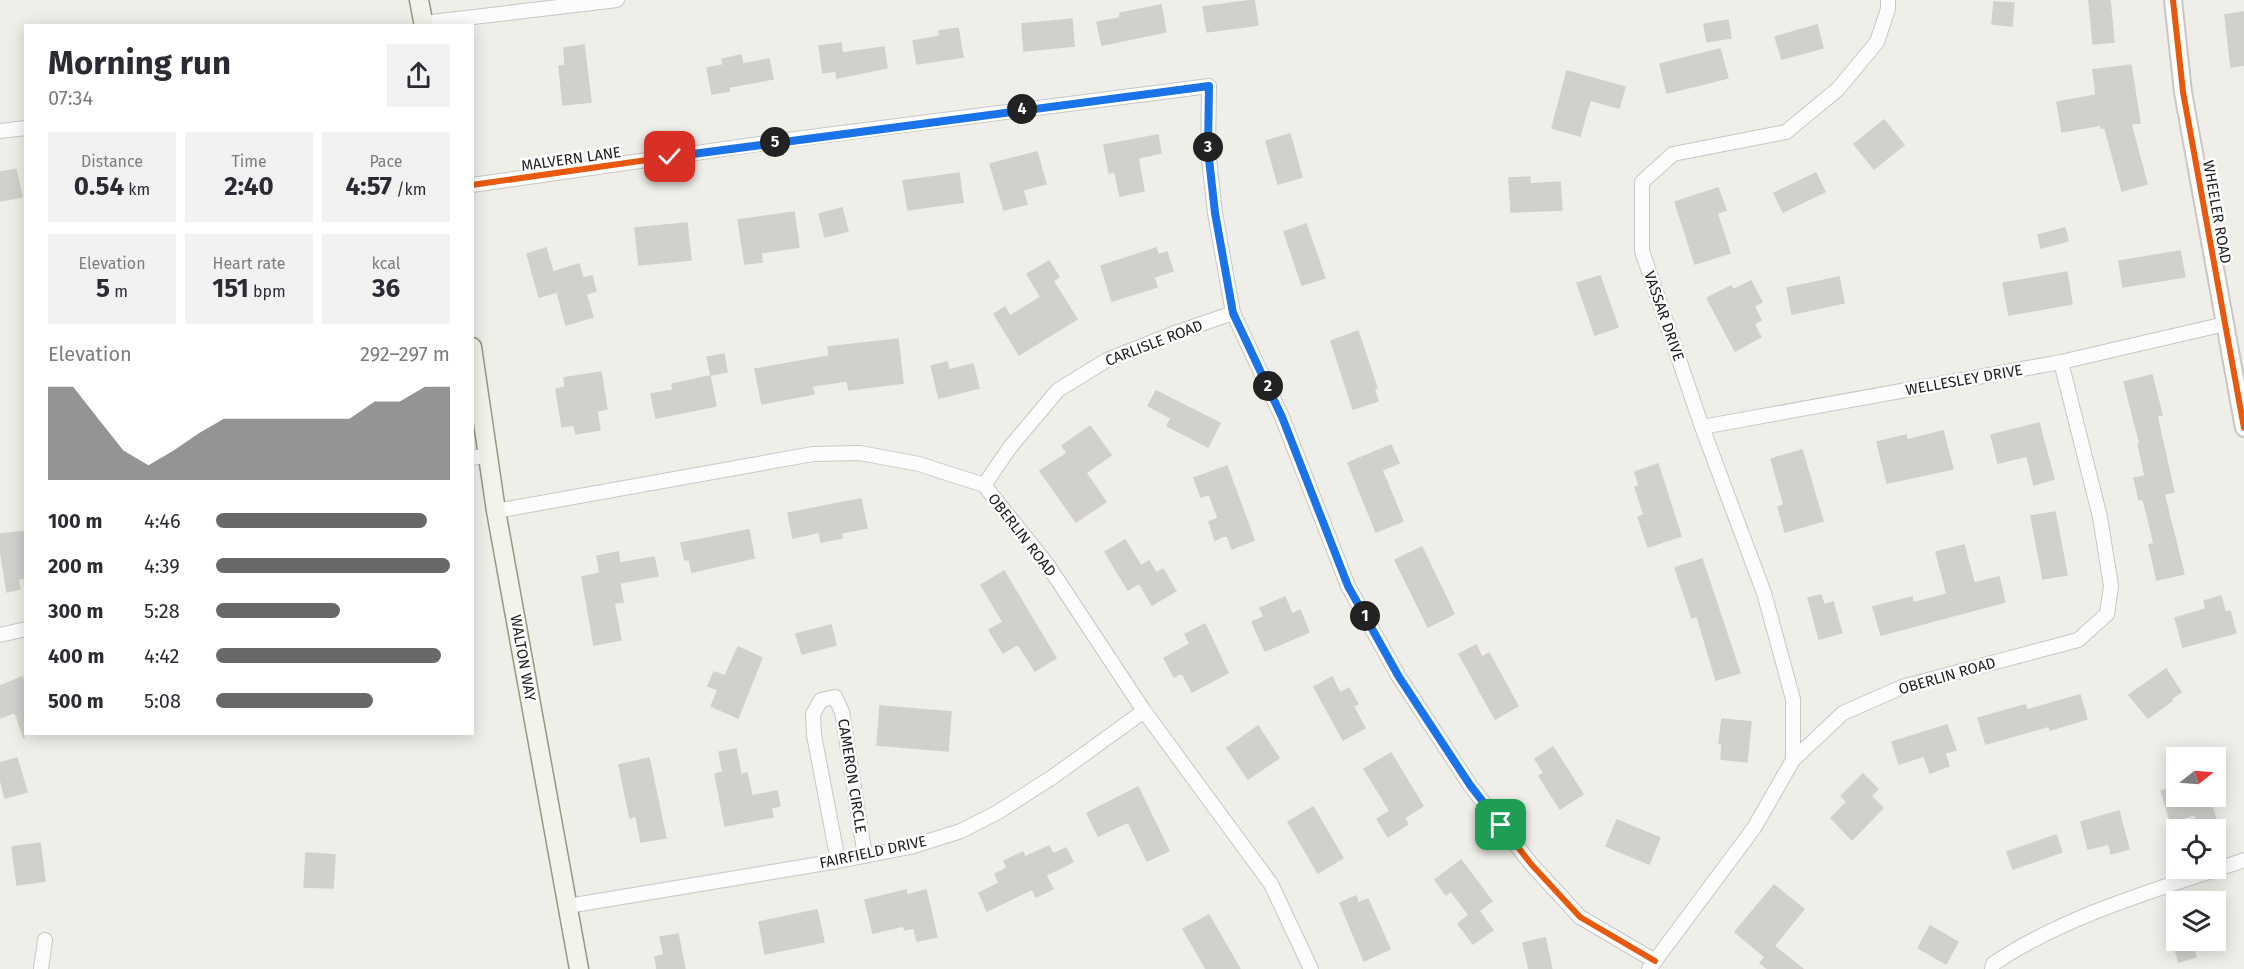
<!DOCTYPE html>
<meta charset="utf-8">
<style>
:root{--surface:#fff;--page:#f2f2f3;--text:#2b2b33;--muted:#7c7c81;--accent:#686866}
body{margin:0;font-family:"Fira Sans",sans-serif;background:var(--page);color:var(--text);height:100vh;display:flex;flex-direction:column;font-size:22px;white-space:nowrap}
*{box-sizing:border-box;margin:0}
p{font-size:20px;color:var(--muted)}
.icon{flex:none;width:33px;height:33px;fill:none;stroke:currentColor;stroke-width:2;stroke-linecap:round;stroke-linejoin:round}
.map{position:relative;flex:1;overflow:hidden}
.side{position:absolute;left:24px;top:24px;width:450px;height:711px;display:flex;flex-direction:column;background:var(--surface);border-radius:0px;box-shadow:0 3px 15px #0003}
.side>*{flex:none}
.needle{width:39px;rotate:73deg}
.fabs{position:absolute;left:2166px;top:747px;display:grid;gap:12px}
.fabs a{display:grid;place-items:center;width:60px;height:60px;border-radius:0px;background:var(--surface);box-shadow:0 3px 15px #0003;font-size:30px}
.pin{position:absolute;display:grid;place-items:center;width:51px;height:51px;color:#fff;margin:-26px;border-radius:12px;box-shadow:0 3px 9px #0006}
.km{position:absolute;width:30px;height:30px;margin:-15px;border-radius:50%;background:#222;color:#fff;font-size:16px;line-height:30px;text-align:center}
.round{display:grid;place-items:center;flex:none;width:63px;height:63px;border-radius:0px;background:var(--page)}
.headline{display:flex;align-items:center;justify-content:space-between;height:102px;padding:0 24px}
h1{font-size:33px;font-weight:700;line-height:45px}
.metrics{display:grid;grid-template-columns:repeat(3,1fr);gap:9px;height:102px;padding:6px 24px}
.metrics div{display:grid;align-content:center;border-radius:0px;background:var(--page);text-align:center}
.metrics b{font-size:26px;font-weight:700}
.metrics small{font-size:16px;font-weight:400}
.metrics p{font-size:16px}
.chart{height:168px;padding:12px 24px}
.chart p{display:flex;justify-content:space-between}
.chart svg{width:100%;height:108px;margin-top:6px;fill:var(--accent);opacity:.7}
ul{padding:0 24px;list-style:none;font-size:20px}
li{display:grid;grid-template-columns:96px 72px 1fr;align-items:center;height:45px}
li i{height:15px;border-radius:8px;background:var(--accent)}
.map>svg:first-child{display:block}
.building{fill:#d1d0cc;stroke:#d2d0ca;stroke-width:1.5}
.lines{fill:none;stroke-linecap:round;stroke-linejoin:round}
.minor-casing{stroke:#c7c7c5;stroke-width:16}
.tertiary-casing{stroke:#c7c7c5;stroke-width:20}
.secondary-casing{stroke:#939a80;stroke-width:21}
.minor{stroke:#fdfcfc;stroke-width:14}
.tertiary{stroke:#fdfcfc;stroke-width:16}
.secondary{stroke:#f2f4ec;stroke-width:18}
.cycleway-casing{stroke:#fff;stroke-width:10}
.cycleway{stroke:#e8590c;stroke-width:6}
.route-casing{stroke:#fff;stroke-width:12}
.route{stroke:#1a73e8;stroke-width:8}
.labels{text-anchor:middle;dominant-baseline:central;stroke-width:5;stroke-linejoin:round;paint-order:stroke}
.street-label{font-size:15px;fill:#202020;stroke:#fff}
</style>
<div class="map">
<svg width="2244" height="969" viewBox="0 0 2244 969">
<rect width="100%" height="100%" fill="#efeee9"/>
<path class="building" d="M1254,0L1258,25L1207,32L1203,7Z
M2089,0H2110L2114,42L2093,44Z
M1994,2L2014,3L2012,26L1992,24Z
M1161,5L1166,32L1102,45L1097,22L1120,18V13Z
M2244,12V65L2231,67L2225,15Z
M1072,19L1074,46L1024,51L1022,24Z
M1728,20L1731,38L1707,42L1704,24Z
M1817,25L1823,48L1782,59L1775,37Z
M958,28L963,57L917,64L913,41L940,36L939,31Z
M841,43L842,53L884,47L887,68L837,78L836,71L823,73L819,46Z
M584,45L591,102L563,105L559,66H565L564,48Z
M1720,49L1728,78L1667,93L1660,64Z
M741,55L743,64L769,59L773,79L729,87V91L712,94L707,68L723,65L722,59Z
M2131,65L2140,123L2131,124L2147,184L2122,191L2105,128H2101V125L2062,132L2057,102L2096,95L2093,70Z
M1567,71L1625,87L1619,108L1590,100L1580,136L1552,128Z
M1884,120L1904,145L1874,169L1854,144Z
M1290,134L1302,177L1278,184L1266,141Z
M1158,135L1161,153L1138,158L1144,191L1120,196L1115,172L1109,173L1104,145Z
M1037,152L1046,184L1023,190L1027,204L1004,210L990,164Z
M16,169L22,197L0,201V172Z
M959,173L963,202L908,210L903,181Z
M1816,173L1825,192L1783,212L1774,193Z
M1530,177V184L1560,182L1562,210L1511,212L1509,178Z
M1718,188L1726,210L1717,213L1730,253L1695,264L1675,202Z
M842,208L848,231L825,237L819,214Z
M794,212L799,247L761,253L762,262L745,264L738,220Z
M687,223L691,260L639,265L635,228Z
M1306,224L1325,278L1302,285L1284,232Z
M2065,228L2068,241L2041,248L2038,235Z
M546,248L553,272L579,264L583,278L592,276L596,291L586,294L593,317L566,325L557,292L539,297L527,254Z
M1156,248L1158,255L1167,252L1173,271L1154,277L1157,287L1112,301L1101,266Z
M2180,251L2185,277L2123,287L2119,261Z
M1049,261L1059,277L1053,281L1077,319L1019,355L994,314L1005,307L1010,316L1041,297L1027,274Z
M2067,272L2072,304L2009,315L2003,283Z
M1600,276L1618,327L1595,335L1577,283Z
M1839,277L1844,303L1792,314L1787,288Z
M1751,281L1762,302L1754,306L1761,320L1754,324L1761,337L1735,351L1707,298L1731,286L1733,290Z
M1358,331L1377,388H1374L1378,401L1353,409L1331,341Z
M898,339L903,383L849,390L847,381L812,386L814,394L762,404L755,369L829,356L828,347Z
M724,354L727,372L711,375L707,357Z
M947,362L949,370L973,364L979,388L939,398L931,366Z
M601,372L607,409L597,411L600,430L576,434L574,425L562,427L556,389L565,387L564,378Z
M2152,375L2162,415L2157,416L2174,492L2164,494L2184,574L2157,580L2149,545L2154,543L2143,499L2139,500L2134,478L2145,476L2138,444H2140L2124,382Z
M710,376L716,406L656,418L651,394L673,390L672,384Z
M1156,391L1220,423L1208,447L1167,426L1171,418L1148,406Z
M2039,423L2054,479L2034,485L2027,456L1998,463L1991,435Z
M1090,426L1111,455L1086,473L1106,502L1076,522L1040,471L1067,453L1062,446Z
M1943,431L1953,469L1887,483L1877,442L1906,435L1907,440Z
M1391,445L1399,463L1382,470L1403,521L1376,532L1348,463Z
M1802,450L1823,521L1785,532L1778,507L1784,505L1771,459Z
M1658,464L1681,536L1648,547L1638,517L1644,515L1635,487L1639,486L1635,472Z
M1227,466L1254,540L1232,549L1227,535L1215,540L1209,522L1218,518L1209,494L1201,497L1194,478Z
M861,499L867,528L841,533L842,538L821,542L819,532L793,538L788,513Z
M2055,512L2067,575L2043,579L2031,516Z
M749,530L754,558L692,572L689,559L685,560L681,543Z
M26,531V578L18,579L20,589L7,592L0,548V534Z
M1125,540L1141,566L1149,561L1156,573L1163,569L1176,591L1152,605L1139,583L1128,590L1105,552Z
M1964,545L1974,583L1999,577L2005,602L1881,635L1873,607L1912,597L1913,603L1947,594L1936,552Z
M1422,547L1454,614L1428,627L1395,560Z
M618,552L620,563L654,557L658,576L620,583L623,602L614,603L621,640L594,645L582,577L600,573L597,556Z
M1702,559L1740,673L1716,680L1697,616L1692,618L1675,568Z
M1004,571L1056,658L1035,671L1018,644L1003,653L989,630L1003,622L981,585Z
M1821,595L1824,605L1833,602L1842,633L1819,639L1808,598Z
M2221,596L2225,612L2230,611L2236,633L2183,647L2175,618L2206,609L2204,601Z
M1285,597L1292,614L1300,610L1309,632L1265,651L1252,622L1264,617L1260,608Z
M1205,624L1228,673L1192,692L1182,673L1174,677L1164,658L1190,644L1185,634Z
M831,625L836,645L802,654L796,634Z
M1476,645L1482,657L1489,653L1518,706L1495,719L1459,654Z
M738,647L762,658L738,718L711,706L718,690L708,686L714,672L725,676Z
M2166,669L2181,692L2171,699L2172,701L2148,718L2129,695Z
M22,677L26,687L24,738L15,712L0,718V686Z
M1332,677L1340,693L1349,688L1358,704L1353,706L1365,728L1343,740L1314,687Z
M2080,695L2087,719L2050,730L2049,726L1986,744L1978,718L2025,705L2027,710Z
M880,706L951,712L948,751L877,745Z
M1722,719L1751,722L1747,762L1721,759L1722,744L1719,743Z
M1947,725L1956,750L1945,753L1949,766L1930,773L1924,756L1899,764L1892,742Z
M1258,726L1279,758L1248,779L1227,748Z
M1553,747L1583,794L1560,809L1539,776L1544,773L1535,759Z
M736,749L741,775L747,773L752,796L777,791L780,806L771,808L773,817L725,826L715,774L723,772L719,752Z
M1391,753L1423,806L1404,818L1408,824L1388,837L1377,819L1390,811L1364,769Z
M17,758L27,792L5,798L0,778V763Z
M649,758L666,838L641,842L636,816L630,818L619,765Z
M1863,774L1878,789L1871,796L1883,808L1852,840L1831,818L1847,802L1841,796Z
M1138,787L1169,851L1147,861L1128,822L1098,836L1087,813Z
M2174,787L2176,796H2208L2216,819L2199,825L2195,814L2171,823L2161,791Z
M1313,807L1343,858L1318,873L1288,822Z
M2119,811L2129,849L2111,854L2109,844L2088,849L2081,822Z
M1617,820L1660,838L1649,864L1606,846Z
M2056,835L2062,852L2013,869L2007,852Z
M40,843L45,881L17,885L12,847Z
M1049,846L1053,854L1066,848L1073,862L1046,875L1053,889L1036,897L1032,889L987,911L979,893L999,883L995,874L1007,868L1004,861L1023,852L1025,857Z
M306,853L335,855L333,888L304,887Z
M1461,860L1492,901L1479,911L1493,930L1473,944L1458,924L1469,915L1451,891L1446,895L1435,880Z
M1774,885L1804,909L1774,946L1803,969H1768L1760,963L1765,957L1735,932Z
M906,890L907,895L926,890L937,937L917,941L914,928L905,930L903,926L873,933L865,900Z
M1356,896L1358,903L1368,899L1390,949L1364,961L1340,903Z
M817,910L824,942L765,954L759,922Z
M1209,915L1240,969H1206L1183,929Z
M1930,926L1958,942L1946,964L1918,948Z
M678,934L685,969H657L655,957L664,955L660,937Z
M1545,938L1552,969H1529L1523,943Z
M2172,940H2190L2196,957L2179,962Z"/>
<g class="lines">
<defs>
<path id="minor" d="M423,23L617,0
M0,131L26,128
M472,185L787,140L1209,86L1208,150L1215,213L1233,313L1282,417L1348,586L1399,677L1470,785L1531,864L1580,917L1655,961
M1702,427L2061,362L2225,324
M472,458L488,455
M984,485L1011,446L1058,390L1107,360L1175,333L1233,313
M496,511L813,454L860,453L919,464L984,485L1047,564L1144,711L1271,884L1311,969
M0,635L26,629
M1793,760V699L1764,593L1702,427L1642,251V182L1673,154L1786,132L1838,89L1877,42L1888,9V0
M838,861L814,735L813,714L821,700L835,697L842,712L865,856
M568,906L838,861L910,847L961,831L998,812L1054,776L1144,711
M41,969L45,940
M1649,969L1754,828L1793,760L1843,713L1902,687L2078,640L2107,614L2111,586L2100,517L2061,362
M1992,969L1993,964C2067,914 2160,889 2244,860"/>
<path id="tertiary" d="M2173,0L2183,92L2244,428"/>
<path id="secondary" d="M419,0L424,26
M472,347L496,511L579,969"/>
</defs>
<use href="#minor" class="minor-casing"/>
<use href="#tertiary" class="tertiary-casing"/>
<use href="#secondary" class="secondary-casing"/>
<use href="#minor" class="minor"/>
<use href="#tertiary" class="tertiary"/>
<use href="#secondary" class="secondary"/>
<defs>
<path id="cycleway" d="M2173,0L2183,92L2244,428
M472,185L787,140L1209,86L1208,150L1215,213L1233,313L1282,417L1348,586L1399,677L1470,785L1531,864L1580,917L1655,961"/>
</defs>
<use href="#cycleway" class="cycleway-casing"/>
<use href="#cycleway" class="cycleway"/>
</g>
<g class="lines">
<defs>
<path id="route" d="M670,157L1209,86L1208,150L1215,213L1233,313L1282,417L1348,586L1399,677L1470,785L1501,825"/>
</defs>
<use href="#route" class="route-casing"/>
<use href="#route" class="route"/>
</g>
<g class="labels">
<g class="street-label">
<text transform="translate(571 159) rotate(-8)">MALVERN LANE</text>
<text transform="translate(2217 212) rotate(80)">WHEELER ROAD</text>
<text transform="translate(1664 316) rotate(71)">VASSAR DRIVE</text>
<text transform="translate(1154 343) rotate(-21)">CARLISLE ROAD</text>
<text transform="translate(1964 380) rotate(-10)">WELLESLEY DRIVE</text>
<text transform="translate(1022 535) rotate(52)">OBERLIN ROAD</text>
<text transform="translate(523 658) rotate(80)">WALTON WAY</text>
<text transform="translate(1947 676) rotate(-16)">OBERLIN ROAD</text>
<text transform="translate(852 776) rotate(81)">CAMERON CIRCLE</text>
<text transform="translate(873 852) rotate(-12)">FAIRFIELD DRIVE</text>
</g>
</g>
</svg>
<div class="fabs">
<a><svg class="needle" viewBox="-14 -14 28 28"><path d="M0-13l5 13h-10z" fill="#e53935"/><path d="M0 13l5-13h-10z" fill="#7c7c81"/></svg></a>
<a><svg class="icon" aria-label="locate" viewBox="0 0 24 24"><circle cx="12" cy="12" r="6"/><path d="M12 2v4M12 18v4M2 12h4M18 12h4"/></svg></a>
<a><svg class="icon" aria-label="layers" viewBox="0 0 24 24"><path d="M12 4l9 5-9 5-9-5zM3 14l9 5 9-5"/></svg></a>
</div>
<div class="pin" style="left:1501px;top:825px;background:#1e9e55"><svg class="icon" aria-label="arrive" viewBox="0 0 24 24"><path d="M6 21V4h12l-3 4 3 4H6"/></svg></div>
<div class="pin" style="left:670px;top:157px;background:#d93025"><svg class="icon" aria-label="check" viewBox="0 0 24 24"><path d="M5 12l5 5 9-10"/></svg></div>
<b class="km" style="left:1365px;top:616px">1</b>
<b class="km" style="left:1268px;top:386px">2</b>
<b class="km" style="left:1208px;top:147px">3</b>
<b class="km" style="left:1022px;top:109px">4</b>
<b class="km" style="left:775px;top:142px">5</b>
<section class="side">
<div class="headline"><div><h1>Morning run</h1><p>07:34</p></div><a class="round"><svg class="icon" aria-label="share" viewBox="0 0 24 24"><path d="M12 15V3M7 8l5-5 5 5M5 13v7h14v-7"/></svg></a></div>
<div class="metrics">
<div><p>Distance</p><b>0.54<small> km</small></b></div>
<div><p>Time</p><b>2:40</b></div>
<div><p>Pace</p><b>4:57<small> /km</small></b></div>
</div>
<div class="metrics">
<div><p>Elevation</p><b>5<small> m</small></b></div>
<div><p>Heart rate</p><b>151<small> bpm</small></b></div>
<div><p>kcal</p><b>36</b></div>
</div>
<div class="chart"><p><span>Elevation</span>292–297 m</p>
<svg viewBox="0 0 160 44" preserveAspectRatio="none"><path d="M0 44V6L10 6L20 19L30 32L40 38L50 32L60 25L70 19L80 19L90 19L100 19L110 19L120 19L130 12L140 12L150 6L160 6V44z"/></svg>
</div>
<ul>
<li><b>100 m</b>4:46<i style="width:90%"></i></li>
<li><b>200 m</b>4:39<i style="width:100%"></i></li>
<li><b>300 m</b>5:28<i style="width:53%"></i></li>
<li><b>400 m</b>4:42<i style="width:96%"></i></li>
<li><b>500 m</b>5:08<i style="width:67%"></i></li>
</ul>
</section>
</div>
